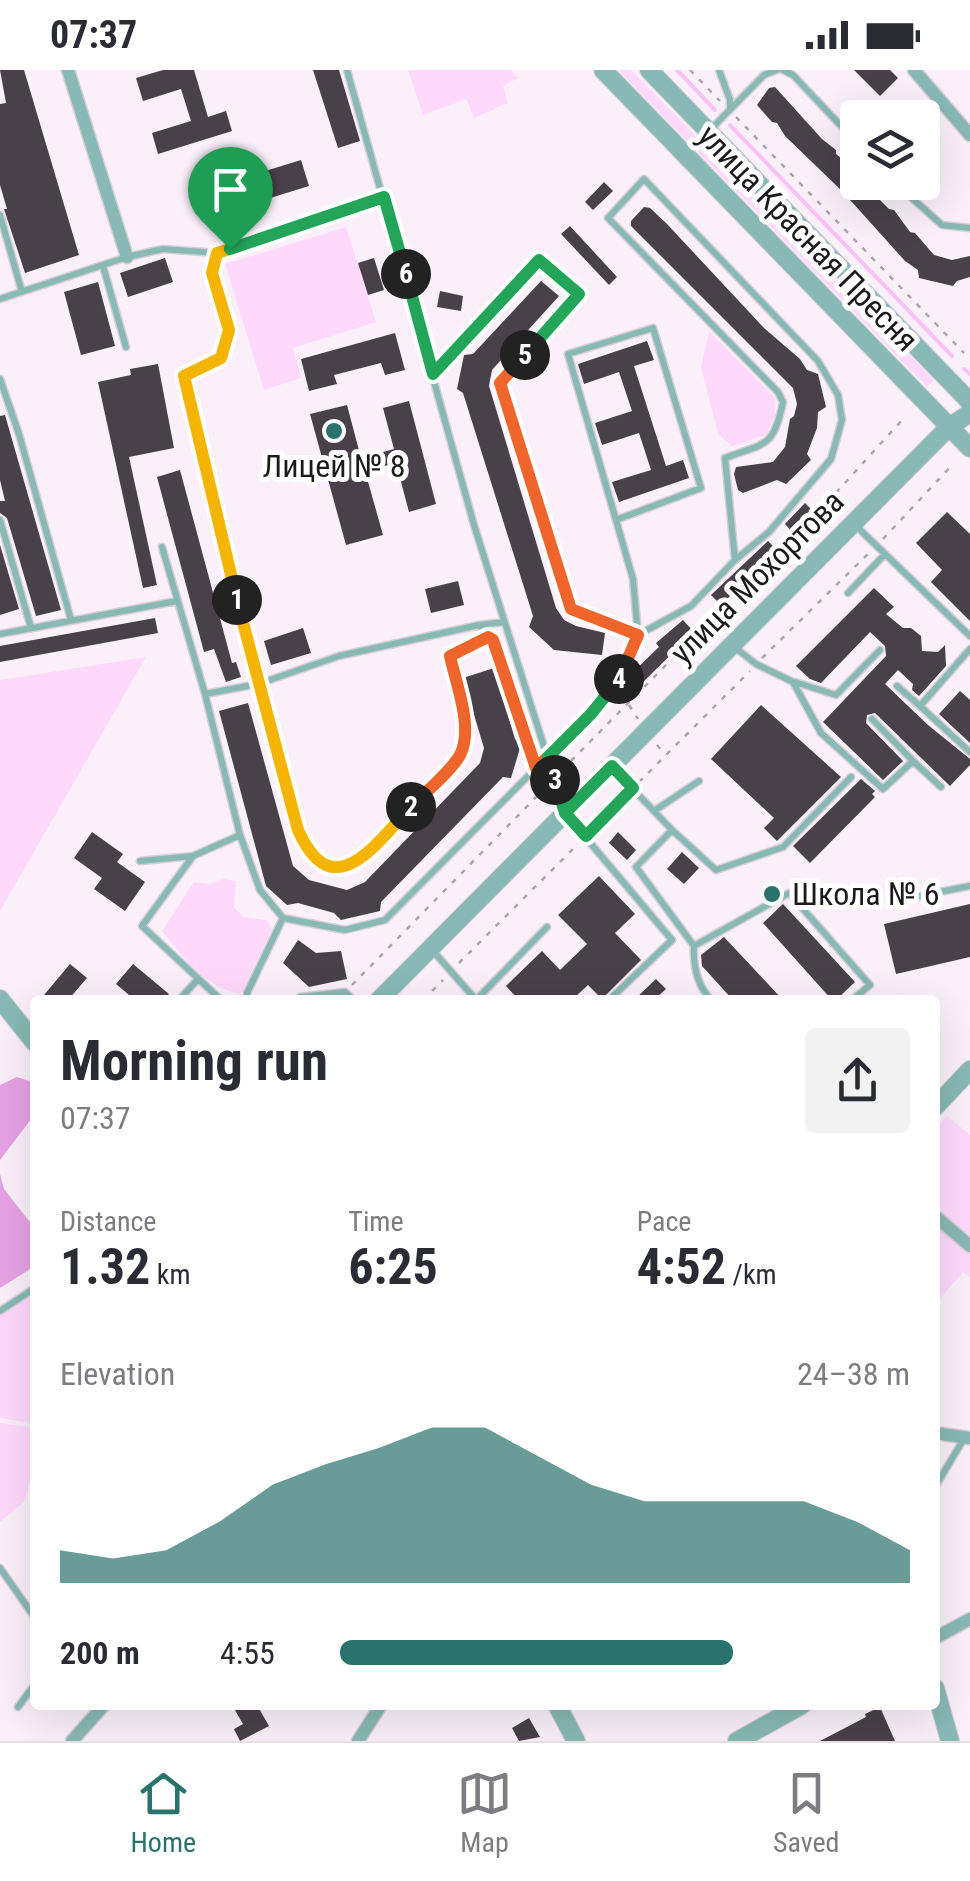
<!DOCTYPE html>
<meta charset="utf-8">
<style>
:root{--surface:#fff;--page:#f2f2f3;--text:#2b2b33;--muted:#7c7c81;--line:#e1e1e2;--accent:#2a736c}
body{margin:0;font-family:"Roboto Condensed",sans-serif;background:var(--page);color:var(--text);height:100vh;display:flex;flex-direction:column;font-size:38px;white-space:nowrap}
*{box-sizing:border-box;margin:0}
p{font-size:32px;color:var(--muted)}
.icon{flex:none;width:55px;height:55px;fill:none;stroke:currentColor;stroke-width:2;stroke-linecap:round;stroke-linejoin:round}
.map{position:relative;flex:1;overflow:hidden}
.panel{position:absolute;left:30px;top:925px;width:910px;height:715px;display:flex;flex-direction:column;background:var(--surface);border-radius:10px;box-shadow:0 10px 40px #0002}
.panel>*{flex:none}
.tools{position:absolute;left:840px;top:30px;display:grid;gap:20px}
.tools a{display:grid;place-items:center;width:100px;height:100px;border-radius:10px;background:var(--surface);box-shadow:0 10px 40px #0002;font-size:50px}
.pin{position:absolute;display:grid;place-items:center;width:85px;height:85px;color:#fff;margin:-102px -42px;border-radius:50% 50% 50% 0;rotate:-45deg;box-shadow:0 0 10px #0007}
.pin .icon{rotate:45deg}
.km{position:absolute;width:50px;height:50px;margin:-25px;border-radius:50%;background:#222;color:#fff;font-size:28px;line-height:50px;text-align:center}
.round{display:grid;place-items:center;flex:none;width:105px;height:105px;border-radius:10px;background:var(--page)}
.summary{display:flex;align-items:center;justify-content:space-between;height:170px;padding:0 30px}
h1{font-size:55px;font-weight:700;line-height:75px}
.figures{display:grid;grid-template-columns:repeat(3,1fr);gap:15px;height:170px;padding:10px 30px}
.figures div{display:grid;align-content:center}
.figures b{font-size:50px;font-weight:700}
.figures small{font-size:28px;font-weight:400}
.figures p{font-size:28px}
.chart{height:280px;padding:20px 30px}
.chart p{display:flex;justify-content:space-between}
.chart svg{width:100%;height:180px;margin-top:10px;fill:var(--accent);opacity:.7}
ul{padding:0 30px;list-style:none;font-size:32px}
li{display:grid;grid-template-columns:160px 120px 1fr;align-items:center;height:75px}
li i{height:25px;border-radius:12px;background:var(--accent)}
.status{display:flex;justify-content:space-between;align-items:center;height:70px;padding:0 50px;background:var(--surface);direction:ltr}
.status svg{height:28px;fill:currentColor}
.tab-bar{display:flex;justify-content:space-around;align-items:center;height:140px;border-top:2px solid var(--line);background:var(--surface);font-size:28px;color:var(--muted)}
.tab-bar a{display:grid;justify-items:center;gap:5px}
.tab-bar .active{color:var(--accent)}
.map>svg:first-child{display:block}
.green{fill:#fed9fc}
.forest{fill:#e6a2e4}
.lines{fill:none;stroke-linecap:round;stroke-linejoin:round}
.stream{stroke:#fac2f8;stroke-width:4}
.building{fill:#494049}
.service-casing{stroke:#d7ced7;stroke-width:9}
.minor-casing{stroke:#d7ced7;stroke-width:15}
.tertiary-casing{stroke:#d7ced7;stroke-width:20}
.path{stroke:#ada5ad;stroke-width:2.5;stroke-dasharray:5 8;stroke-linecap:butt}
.service{stroke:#88b9b4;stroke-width:6}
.minor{stroke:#88b9b4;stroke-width:12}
.tertiary{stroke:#88b9b4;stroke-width:18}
.split-1-casing{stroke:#fff;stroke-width:20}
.split-2-casing{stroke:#fff;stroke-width:20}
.split-3-casing{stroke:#fff;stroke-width:20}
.split-4-casing{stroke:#fff;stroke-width:20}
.split-5-casing{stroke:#fff;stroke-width:20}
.split-6-casing{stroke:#fff;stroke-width:20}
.split-7-casing{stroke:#fff;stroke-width:20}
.split-1{stroke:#f5b400;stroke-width:12}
.split-2{stroke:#f5b400;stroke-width:12}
.split-3{stroke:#f0652b;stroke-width:12}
.split-4{stroke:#22a559;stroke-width:12}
.split-5{stroke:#f0652b;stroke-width:12}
.split-6{stroke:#22a559;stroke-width:12}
.split-7{stroke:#22a559;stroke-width:12}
.poi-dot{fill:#2a736c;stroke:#fff;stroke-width:4}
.labels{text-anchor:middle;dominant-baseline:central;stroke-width:10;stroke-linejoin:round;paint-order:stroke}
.street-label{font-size:32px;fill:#1d1a1d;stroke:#fff}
.poi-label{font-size:32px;fill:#1d1a1d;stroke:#fff}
</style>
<div class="status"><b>07:37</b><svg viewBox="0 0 49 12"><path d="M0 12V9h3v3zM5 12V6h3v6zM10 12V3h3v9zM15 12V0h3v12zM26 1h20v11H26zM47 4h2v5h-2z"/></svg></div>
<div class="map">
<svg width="970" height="1671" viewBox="0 0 970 1671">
<rect width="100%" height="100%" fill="#fbf0fa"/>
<path class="green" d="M408,0H511L518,8L503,16L508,33L474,48L466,29L423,45Z
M618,0H631L934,310L927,317Z
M346,157L376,252L293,278L301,308L264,320L225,194Z
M709,261L775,328V346L766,365L732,376L718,364L701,297Z
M146,587L0,841V610Z
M223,809L236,811L234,837L243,847L266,850L272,859L241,924C205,918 185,889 162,861L194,812L209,814Z
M947,1046L970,1065V1168L935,1138V1059Z
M935,1151L970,1181V1207L963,1202L938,1231Z
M33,1224L35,1225V1354L0,1348V1245Z
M0,1353L35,1358V1394L25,1431L0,1452Z"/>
<path class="forest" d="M17,1007L35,1013V1044L0,1090V1015Z
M0,1104L4,1119L29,1151L35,1152V1196L0,1218Z"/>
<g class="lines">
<path class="stream" d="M677,0L715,40
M730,55L952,286
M964,299L970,304"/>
</g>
<path class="building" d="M0,0H24L79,185L25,203L4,139H7L0,115V34L6,33Z
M163,0H194L208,47L226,41L232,61L158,84L152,63L191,51L181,19L143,31L136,8Z
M313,0H339L360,71L338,78Z
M854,0H890L898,8L880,26Z
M775,17L822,69L836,80V84L858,102V112L871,117L880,125V130L889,139L894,140L910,162L915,163L934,185L952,190L970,186V207L957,211L953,216L919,208L918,200L905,191L842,121L785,66L777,53L772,52L757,35L769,18Z
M301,90L309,116L231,140L223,114Z
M604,112L613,121L593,140L585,132Z
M644,137L650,138L667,154L764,258L800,289L807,300L818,304L826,337L818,342L817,358L807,384L811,390L786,414L777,410L743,423L738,420L734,404L736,397L773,392L785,377L790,349L794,346L797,334L793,318L631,156V151Z
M570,156L617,207L609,215L561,164Z
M165,188L173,212L128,227L120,203Z
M374,188L384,220L368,225L358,193Z
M541,211L559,226L492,300L489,316L556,538L564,550L576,556L605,563L602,585L554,580L529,557L533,546L463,323L457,319L464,285L473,284Z
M98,212L115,276L81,285L64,222Z
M440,221L463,226L461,241L437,237Z
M395,263L405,300L385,305L381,293L334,305L337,314L309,321L301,289Z
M647,271L654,290L634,296L666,396L683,390L689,408L619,432L612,412L651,400L639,363L602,375L595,353L632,341L619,302L584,314L578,294Z
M158,294L174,378L129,387L157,515L143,518L98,312L131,305L130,299Z
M409,331L436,434L409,442L396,393L365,401L383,465L346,475L310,344L347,335L361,388L394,379L383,338Z
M5,345L61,540L36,546L7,448L0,443V431H5L0,410V346Z
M180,400L232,593L236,592L241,607L226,612L214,579L204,582L157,407Z
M805,433L814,442L793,463L785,454Z
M947,442L970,464V551L931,512L942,500L916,473Z
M768,471L777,480L721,535L711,525Z
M0,475L19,539L0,545Z
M458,511L464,535L431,543L425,519Z
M874,518L894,537L886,544L903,558H911L921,566L922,581L938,582L945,575L946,596L919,626L912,620L913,614L898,600L885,614L928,655L970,689V695L950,716L875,643L867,645L866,653L903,691L883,710L823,652L886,586L885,576L870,562L821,613L810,609L796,596Z
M155,548L158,563L0,592V576Z
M683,550L694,562L638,617L628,607L659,577L656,573Z
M303,558L311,583L271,595L264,571Z
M494,598L515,669L521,675L511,708L503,707L381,832L380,841L341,850L334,843L298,833L287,835L266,816L219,641L248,633L293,796L309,810L347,820L365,812L480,693L484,678L463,608Z
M960,621L970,630V673L939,644Z
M761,635L841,707L777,771L764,758L774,748L711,689Z
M861,709L875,721L872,724L875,727L810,793L793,776Z
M92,762L123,784L117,792L145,812L125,841L94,819L102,808L74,788Z
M618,762L636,780L627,790L609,773Z
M682,782L699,798L684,814L667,799Z
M599,806L635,844L615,863L641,890L602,929L588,915L572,930H519L506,916L542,881L560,900L587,874L558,845Z
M783,834L855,912L836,930H832L763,853Z
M970,834V887L896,904L884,854Z
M724,867L754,899L783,930H733L702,896L701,885Z
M298,870L316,883L341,881L347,909L309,917L283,893Z
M70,894L87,908L68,930H49L44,925Z
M133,894L169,924L163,930H135L116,914Z
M656,909L666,919L654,930H634Z
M232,1635H257L269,1656L240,1671L234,1659L243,1654Z
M880,1637L895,1671H820L866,1647L865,1644Z
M529,1648L540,1667L519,1671L512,1658Z"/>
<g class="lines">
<defs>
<path id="service" d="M347,0L474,455L565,743L672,870L609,930
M719,0L730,30V39
M783,0L793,5L858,74
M712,58L764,5L777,0
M894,112L942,155L970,158
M0,145L22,222
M217,183L212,203L229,260L221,288L183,306L258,614L298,760L309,784L320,793L338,797L362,788L460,685C467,651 457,619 451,586L488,567
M103,196L126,277
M0,229L127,187L163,179L217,183L384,127
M433,304L539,190L579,223L500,313L571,539L638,565L633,509L568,284L653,258L701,418L616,450
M0,309L19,364L71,550
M0,450L31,558
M854,454L970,566
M162,477L205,624L240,765L260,820L283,848L247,923V930
M848,523L885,484
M479,555L504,552
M0,564L177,531
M733,576L756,594L793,612L821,663L883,719L913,691L872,649
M795,612L836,625L880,580
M897,616L920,636L970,579
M205,624L258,614L339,586L479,555L493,570L536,698L617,614L638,565L691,536L735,490L769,462L831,389L842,350L838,325L818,291L644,109L608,148L778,322L783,332C774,377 766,373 725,388L735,490
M920,636L970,682
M913,691L941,717
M614,699L672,760L636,797L694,876L789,823L870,915L852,930
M654,741L699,711
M672,760L716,800L783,777L851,707
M193,786L142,856L221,930
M140,791L193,786L240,765
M895,831L970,816
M283,848L345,860L385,850L536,698
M694,876C693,896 697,915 711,930
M434,882L476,930
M300,927L345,922L354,930
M179,930L198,909
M476,930L547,857
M0,1241L35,1218
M935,1417L965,1367
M0,1498L35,1548
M18,1637L35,1614"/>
<path id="minor" d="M68,0L127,187
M914,0L970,65
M935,1146L970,1176
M935,1363L970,1368
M935,1568L970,1549
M72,1671L104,1635
M358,1671L381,1635"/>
<path id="tertiary" d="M603,0L970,378
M649,0L970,332
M0,929L35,973
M379,930L949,357L970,343
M935,1037L970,1000
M935,1618L950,1671
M557,1635L576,1671
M737,1671L802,1635"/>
</defs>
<use href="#service" class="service-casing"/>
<use href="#minor" class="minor-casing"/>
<use href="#tertiary" class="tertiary-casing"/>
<path class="path" d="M690,0L720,31
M736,47L964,283
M883,469L953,394
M762,588L871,481
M629,635L638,649
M657,675L666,685
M562,700L833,426L904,348
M639,712L750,601
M593,759L626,725
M459,893L577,775
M352,915L546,717
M423,930L443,910"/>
<use href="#service" class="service"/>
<use href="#minor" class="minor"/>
<use href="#tertiary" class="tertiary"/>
</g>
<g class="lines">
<defs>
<path id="split-1" d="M230,179L217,183L212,203L229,260L221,288L184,306L237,530"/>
<path id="split-2" d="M237,530L298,760C333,838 375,775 411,737"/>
<path id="split-3" d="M411,737C424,723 454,699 461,683C473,656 456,614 450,586L488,567L493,570L536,698L548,687L555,710"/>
<path id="split-4" d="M555,710L565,743L612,696L633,718L586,766L565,743L548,687L591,644L619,609"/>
<path id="split-5" d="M525,285L500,313L571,539L638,565L619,609"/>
<path id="split-6" d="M406,204L433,304L539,190L579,224L525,285"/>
<path id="split-7" d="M230,179L384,127L406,204"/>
</defs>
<use href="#split-1" class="split-1-casing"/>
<use href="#split-2" class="split-2-casing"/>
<use href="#split-3" class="split-3-casing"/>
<use href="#split-4" class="split-4-casing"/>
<use href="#split-5" class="split-5-casing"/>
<use href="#split-6" class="split-6-casing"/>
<use href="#split-7" class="split-7-casing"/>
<use href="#split-1" class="split-1"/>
<use href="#split-2" class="split-2"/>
<use href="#split-3" class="split-3"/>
<use href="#split-4" class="split-4"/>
<use href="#split-5" class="split-5"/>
<use href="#split-6" class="split-6"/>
<use href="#split-7" class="split-7"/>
</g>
<g class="poi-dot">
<circle cx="334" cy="361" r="10"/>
<circle cx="772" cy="824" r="10"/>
</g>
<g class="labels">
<g class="street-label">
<text transform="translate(808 168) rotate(46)">улица Красная Пресня</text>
<text transform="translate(757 507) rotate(-45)">улица Мохортова</text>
</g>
<g class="poi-label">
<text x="334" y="396">Лицей № 8</text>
<text x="792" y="824" text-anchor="start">Школа № 6</text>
</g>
</g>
</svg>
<div class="tools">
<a><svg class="icon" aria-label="layers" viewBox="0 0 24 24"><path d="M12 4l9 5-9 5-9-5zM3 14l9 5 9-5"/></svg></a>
</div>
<div class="pin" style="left:230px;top:179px;background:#1e9e55"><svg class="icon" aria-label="arrive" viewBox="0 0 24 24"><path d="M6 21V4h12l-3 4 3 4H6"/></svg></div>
<b class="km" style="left:237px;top:530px">1</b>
<b class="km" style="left:411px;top:737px">2</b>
<b class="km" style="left:555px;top:710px">3</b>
<b class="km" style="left:619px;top:609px">4</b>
<b class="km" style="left:525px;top:285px">5</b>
<b class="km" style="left:406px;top:204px">6</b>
<section class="panel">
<div class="summary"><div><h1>Morning run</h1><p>07:37</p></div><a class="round"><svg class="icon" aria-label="share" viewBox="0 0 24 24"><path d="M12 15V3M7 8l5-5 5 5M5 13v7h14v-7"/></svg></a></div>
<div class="figures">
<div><p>Distance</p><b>1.32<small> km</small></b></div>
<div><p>Time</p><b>6:25</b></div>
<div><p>Pace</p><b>4:52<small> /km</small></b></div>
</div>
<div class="chart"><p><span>Elevation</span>24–38 m</p>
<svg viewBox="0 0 160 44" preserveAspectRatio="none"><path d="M0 44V36L10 38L20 36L30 29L40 20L50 15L60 11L70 6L80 6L90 13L100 20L110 24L120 24L130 24L140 24L150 29L160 36V44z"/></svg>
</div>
<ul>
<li><b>200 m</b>4:55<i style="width:69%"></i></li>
</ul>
</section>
</div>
<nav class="tab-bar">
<a class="active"><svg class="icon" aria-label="home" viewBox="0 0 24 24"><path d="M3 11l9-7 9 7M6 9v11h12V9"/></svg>Home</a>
<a><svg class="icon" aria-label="map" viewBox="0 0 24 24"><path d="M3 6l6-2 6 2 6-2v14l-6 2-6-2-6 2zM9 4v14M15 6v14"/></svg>Map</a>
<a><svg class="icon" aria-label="saved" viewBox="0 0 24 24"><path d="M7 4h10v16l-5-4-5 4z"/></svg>Saved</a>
</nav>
